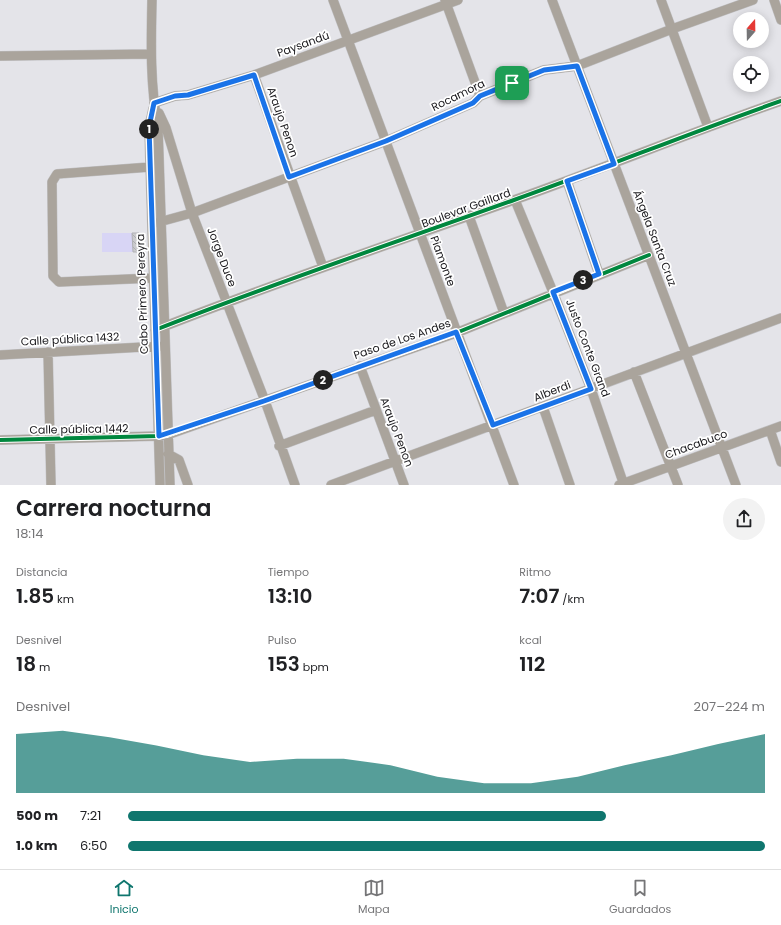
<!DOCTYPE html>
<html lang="es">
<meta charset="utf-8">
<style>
:root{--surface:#fff;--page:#f2f2f2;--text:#202124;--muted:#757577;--line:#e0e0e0;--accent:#0f766e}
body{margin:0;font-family:Poppins,sans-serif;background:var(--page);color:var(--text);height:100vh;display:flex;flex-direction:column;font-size:15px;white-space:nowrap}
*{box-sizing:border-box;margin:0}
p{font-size:13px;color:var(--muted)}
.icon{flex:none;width:22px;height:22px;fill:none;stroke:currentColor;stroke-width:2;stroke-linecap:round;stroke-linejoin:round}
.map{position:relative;height:485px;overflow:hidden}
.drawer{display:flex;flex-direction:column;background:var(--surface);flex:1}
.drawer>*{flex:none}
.needle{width:26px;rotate:20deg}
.buttons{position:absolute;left:733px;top:12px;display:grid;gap:8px}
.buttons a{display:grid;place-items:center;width:36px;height:36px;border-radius:50%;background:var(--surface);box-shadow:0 2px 10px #0003;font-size:20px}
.pin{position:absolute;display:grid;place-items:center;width:34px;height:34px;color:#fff;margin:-17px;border-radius:8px;box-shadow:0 2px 6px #0006}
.km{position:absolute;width:20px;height:20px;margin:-10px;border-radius:50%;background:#222;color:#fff;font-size:11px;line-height:20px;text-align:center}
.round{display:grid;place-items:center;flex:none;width:42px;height:42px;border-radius:21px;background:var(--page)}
.overview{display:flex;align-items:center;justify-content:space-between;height:68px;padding:0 16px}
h1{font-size:22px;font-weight:600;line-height:30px}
.stats{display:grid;grid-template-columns:repeat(3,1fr);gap:6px;height:68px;padding:4px 16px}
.stats div{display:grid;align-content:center}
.stats b{font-size:20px;font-weight:600}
.stats small{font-size:11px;font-weight:400}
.stats p{font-size:11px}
.chart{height:112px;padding:8px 16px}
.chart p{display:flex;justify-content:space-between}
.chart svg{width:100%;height:72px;margin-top:4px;fill:var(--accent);opacity:.7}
ul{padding:0 16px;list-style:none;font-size:13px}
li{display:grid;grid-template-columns:64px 48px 1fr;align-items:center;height:30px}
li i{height:10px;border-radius:5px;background:var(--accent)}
.dock{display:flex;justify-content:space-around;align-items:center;height:56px;border-top:1px solid var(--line);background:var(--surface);font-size:11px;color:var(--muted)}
.dock a{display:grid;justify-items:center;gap:2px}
.dock .selected{color:var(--accent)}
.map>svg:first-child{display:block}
.pitch{fill:#d8d5f5}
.building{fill:url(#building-back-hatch);stroke:#b1b1b5}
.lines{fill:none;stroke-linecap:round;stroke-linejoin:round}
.minor-casing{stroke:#c0c0c3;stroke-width:10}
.minor{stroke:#aaa49c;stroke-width:9}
.cycleway-casing{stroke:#fff;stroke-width:6}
.cycleway{stroke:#00873e;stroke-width:4}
.route-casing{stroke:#fff;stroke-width:8}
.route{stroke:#1a73e8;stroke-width:5}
.labels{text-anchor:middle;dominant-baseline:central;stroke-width:3.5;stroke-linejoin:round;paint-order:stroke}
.street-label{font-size:11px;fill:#18171b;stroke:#fff}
</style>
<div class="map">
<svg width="781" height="485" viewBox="0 0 781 485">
<defs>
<pattern id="building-back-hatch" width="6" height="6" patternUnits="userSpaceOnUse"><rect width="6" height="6" fill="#cbcbce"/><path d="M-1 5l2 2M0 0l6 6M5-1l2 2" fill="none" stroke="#aeaeb0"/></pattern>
</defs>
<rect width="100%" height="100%" fill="#e4e4e9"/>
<path class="pitch" d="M102,233H139V252H102Z"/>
<path class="building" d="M132,233H139V252H133Z"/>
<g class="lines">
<defs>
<path id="minor" d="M152,0C151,43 150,85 158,127L170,485
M333,0L514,485
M445,0L480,96
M552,0L736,485
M661,0L708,127
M774,0L781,20
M0,56L151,54
M254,75L323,267
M154,103L175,96L188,95L254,75L458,0
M153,109L149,127L160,485
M159,113L166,128L192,213L265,401L295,485
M150,167L57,174L52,182L53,276L59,282L153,278
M567,181L599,274
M515,200L553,292L591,389L624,485
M469,216L504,313
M152,224L192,213L386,141L473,103L480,96L544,70L577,66L672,29L753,0
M155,330C274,283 394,243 514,200C604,168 692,132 781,101
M48,352L51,485
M0,355L161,346
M360,366L404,485
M634,372L678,485
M543,407L570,485
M770,430L781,462
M0,440L159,436L167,435L456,333L649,255
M279,446L376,410
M168,454L179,460L188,485
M331,485L781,318
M619,485L781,426"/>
</defs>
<use href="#minor" class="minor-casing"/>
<use href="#minor" class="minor"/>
<defs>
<path id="cycleway" d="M155,330C274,283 394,243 514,200C604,168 692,132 781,101
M0,440L159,436L167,435L456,333L649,255"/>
</defs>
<use href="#cycleway" class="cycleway-casing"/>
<use href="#cycleway" class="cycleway"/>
</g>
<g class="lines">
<defs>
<path id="route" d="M577,66L614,164L567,181L599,274L553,292L591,389L493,425L456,332L264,401L159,436L149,127L154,103L175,96L188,95L254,75L289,177L386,141L473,103L480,96L544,70Z"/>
</defs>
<use href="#route" class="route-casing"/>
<use href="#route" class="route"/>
</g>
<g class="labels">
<g class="street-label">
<text transform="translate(303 44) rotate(-20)">Paysandú</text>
<text transform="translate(458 95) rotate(-26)">Rocamora</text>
<text transform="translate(283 122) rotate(71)">Araujo Penon</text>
<text transform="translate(466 208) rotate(-20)">Boulevar Gaillard</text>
<text transform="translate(655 238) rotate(69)">Ángela Santa Cruz</text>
<text transform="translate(222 257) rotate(69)">Jorge Duce</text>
<text transform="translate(443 261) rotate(70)">Piamonte</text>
<text transform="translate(142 294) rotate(-92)">Cabo Primero Pereyra</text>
<text transform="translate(70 339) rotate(-3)">Calle pública 1432</text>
<text transform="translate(402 339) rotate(-19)">Paso de Los Andes</text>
<text transform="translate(588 348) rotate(69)">Justo Conte Grand</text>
<text transform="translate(552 391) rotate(-21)">Alberdi</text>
<text transform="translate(79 429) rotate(-1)">Calle pública 1442</text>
<text transform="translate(397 432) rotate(69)">Araujo Penon</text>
<text transform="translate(696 444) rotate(-20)">Chacabuco</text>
</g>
</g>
</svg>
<div class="buttons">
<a><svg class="needle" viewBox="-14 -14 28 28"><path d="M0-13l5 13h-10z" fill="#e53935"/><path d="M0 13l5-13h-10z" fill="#757577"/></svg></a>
<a><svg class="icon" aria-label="locate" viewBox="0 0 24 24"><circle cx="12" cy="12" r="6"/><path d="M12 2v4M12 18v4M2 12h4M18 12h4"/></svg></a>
</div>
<div class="pin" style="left:512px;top:83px;background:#1e9e55"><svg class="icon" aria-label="arrive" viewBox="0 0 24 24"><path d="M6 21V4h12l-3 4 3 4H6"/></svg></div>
<b class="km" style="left:149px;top:129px">1</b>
<b class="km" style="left:323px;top:380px">2</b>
<b class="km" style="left:583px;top:280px">3</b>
</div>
<section class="drawer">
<div class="overview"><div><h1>Carrera nocturna</h1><p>18:14</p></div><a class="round"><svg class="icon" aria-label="share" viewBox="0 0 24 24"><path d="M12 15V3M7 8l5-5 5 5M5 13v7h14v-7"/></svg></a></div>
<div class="stats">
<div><p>Distancia</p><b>1.85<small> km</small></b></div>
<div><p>Tiempo</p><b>13:10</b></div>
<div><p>Ritmo</p><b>7:07<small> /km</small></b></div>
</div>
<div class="stats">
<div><p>Desnivel</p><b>18<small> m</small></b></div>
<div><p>Pulso</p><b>153<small> bpm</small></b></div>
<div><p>kcal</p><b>112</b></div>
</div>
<div class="chart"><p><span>Desnivel</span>207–224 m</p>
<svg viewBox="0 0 160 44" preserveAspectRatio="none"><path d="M0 44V8L10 6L20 10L30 15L40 21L50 25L60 23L70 23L80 27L90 34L100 38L110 38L120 34L130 27L140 21L150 14L160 8V44z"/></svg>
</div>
<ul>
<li><b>500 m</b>7:21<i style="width:75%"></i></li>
<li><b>1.0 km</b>6:50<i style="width:100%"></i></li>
</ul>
</section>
<nav class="dock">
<a class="selected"><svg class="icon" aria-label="home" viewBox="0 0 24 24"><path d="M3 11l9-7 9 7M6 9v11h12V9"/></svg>Inicio</a>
<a><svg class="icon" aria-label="map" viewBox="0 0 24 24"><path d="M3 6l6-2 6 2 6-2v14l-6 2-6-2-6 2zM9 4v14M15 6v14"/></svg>Mapa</a>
<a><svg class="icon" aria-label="saved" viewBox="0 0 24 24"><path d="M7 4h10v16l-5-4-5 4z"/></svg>Guardados</a>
</nav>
